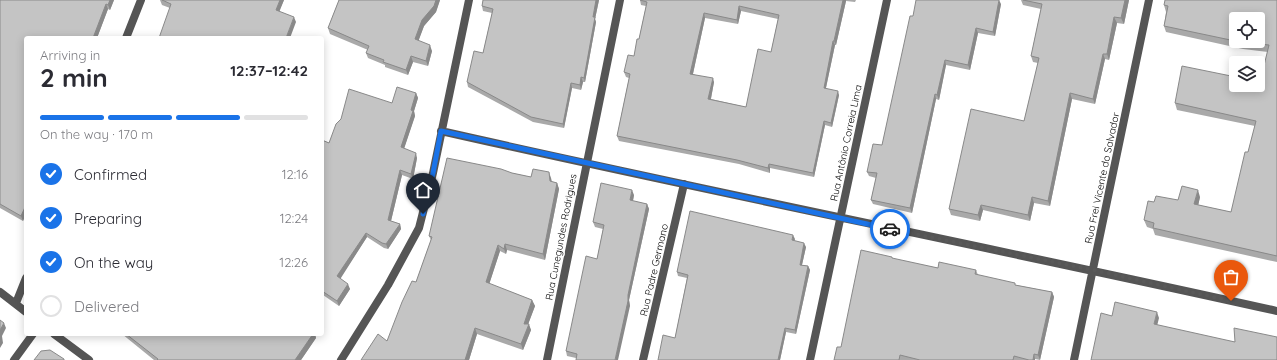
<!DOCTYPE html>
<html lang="en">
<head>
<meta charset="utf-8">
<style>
  :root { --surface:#fff; --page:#f2f2f3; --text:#2b2b33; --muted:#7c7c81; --line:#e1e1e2; --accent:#1a73e8 }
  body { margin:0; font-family:Quicksand,sans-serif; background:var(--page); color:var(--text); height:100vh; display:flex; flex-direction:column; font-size:15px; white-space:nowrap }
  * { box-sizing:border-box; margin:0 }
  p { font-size:13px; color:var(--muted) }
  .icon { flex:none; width:22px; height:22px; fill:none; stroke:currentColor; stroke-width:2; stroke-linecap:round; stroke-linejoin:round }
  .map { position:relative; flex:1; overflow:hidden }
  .details { position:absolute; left:24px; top:36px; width:300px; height:300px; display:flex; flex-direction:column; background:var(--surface); border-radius:4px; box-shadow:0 2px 10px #0003 }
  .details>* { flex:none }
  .controls { position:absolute; left:1229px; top:12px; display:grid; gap:8px }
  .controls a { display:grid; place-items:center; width:36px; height:36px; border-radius:4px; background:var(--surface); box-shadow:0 2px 10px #0003; font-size:20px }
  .pin { position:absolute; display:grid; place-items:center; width:34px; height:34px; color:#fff; margin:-41px -17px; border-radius:50% 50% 50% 0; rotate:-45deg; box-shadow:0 0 4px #0007 }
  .pin .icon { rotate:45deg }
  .courier { position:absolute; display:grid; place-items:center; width:40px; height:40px; margin:-20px; border:3px solid #1a73e8; border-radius:50%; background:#fff; color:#222; box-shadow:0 1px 5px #0007 }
  .headline em { font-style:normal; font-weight:800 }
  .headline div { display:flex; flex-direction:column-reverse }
  .headline { display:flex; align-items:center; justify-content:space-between; height:68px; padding:0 16px }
  h1 { font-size:26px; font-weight:800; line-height:30px }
  .bar { display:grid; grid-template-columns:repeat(4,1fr); gap:6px 4px; align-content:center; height:48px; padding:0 16px }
  .bar i { height:5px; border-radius:3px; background:var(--line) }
  .bar .selected { background:var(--accent) }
  .bar p { grid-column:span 4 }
  ol { padding:0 16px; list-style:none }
  li { display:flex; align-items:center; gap:12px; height:44px }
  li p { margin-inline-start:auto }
  li .icon { padding:4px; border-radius:50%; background:var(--accent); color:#fff; stroke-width:4 }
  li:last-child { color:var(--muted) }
  li i { width:22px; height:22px; border:2px solid var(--line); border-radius:50% }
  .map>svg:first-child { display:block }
</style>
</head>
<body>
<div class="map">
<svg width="1277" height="360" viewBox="0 0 1277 360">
  <rect width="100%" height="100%" fill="#fff"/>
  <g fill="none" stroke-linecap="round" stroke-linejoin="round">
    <path stroke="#555" stroke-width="8" d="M126,38L141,0
      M441,131C719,194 999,249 1277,311
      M0,292L26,312
      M16,303L26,278
      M54,334L89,360
      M14,360L33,334
      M341,360L388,285L419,228L433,173L469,0
      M547,360L620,0
      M643,360L684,184
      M810,360L887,0
      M1074,360L1149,0"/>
  </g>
  <path fill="#a9a9a9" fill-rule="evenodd" d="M0,0H114L110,10L108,9L97,38H26V214L23,221L0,208Z
    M160,0H284L279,11L296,22L170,8L162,5Z
    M339,0H440L436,12L424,26L418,41L432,51L428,66L413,62L408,75L385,67V65L368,58L366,53L368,50L330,34L328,28Z
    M483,0H599L595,19L596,22L585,82H583L581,90L572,88L564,128L533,122L468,87L467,82L483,53L492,13L483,11L482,6Z
    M640,0H856L855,2L846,1L836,45H835L826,88L839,95L832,127L825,125L814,177L770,168V173L739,164L619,141L617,136L629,78L626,77L624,72L634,56L639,39L646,6L641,5ZM741,11L778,19L771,52L746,107L711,99L714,82L693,74L705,18L738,24Z
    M1021,0H1129L1124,24L1117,23L1109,60L1105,59L1095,104L1072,99L1050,206L1034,203L1030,221L983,210L980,221L951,215L949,209L1024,121L1038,63L1033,62L1031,56L1041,9L1023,5Z
    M1277,0V262L1155,235L1153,229L1147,227L1144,220L1154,202L1178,200L1200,197L1198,205L1231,212L1248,152L1255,126L1177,110L1175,103L1260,82L1268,52L1243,49L1166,32L1164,26L1166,12L1164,5Z
    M1001,4L995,36L978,33L970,70L946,65L939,100L936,99L912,213L873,204L871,200L876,178L869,176L867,172L882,145L913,16Z
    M416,93L418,98L414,111L415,116L404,148L417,158L413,179L402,175L391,221L400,224L401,229L388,249L384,248L367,237L340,278L350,289L339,306L323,295L322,297V140L329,143L392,103Z
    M512,173L531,177L551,178L552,182L557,183L559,189L545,260L507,250L506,254L500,251L489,284L532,300L535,306L528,324L531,330L523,350L477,334L469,360H361L387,341L416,282L431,240L429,236Z
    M634,195L633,201L647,204L649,209L629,300L630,306L576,358L567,356L566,351L597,259L603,229L595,227L593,222Z
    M795,239L794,241L806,247L802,265L808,266L810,270L796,334L786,332L780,360H658L675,338L687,278L678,276L677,272Z
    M892,257V259L938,268L976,270L978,275L1016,285L1052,292L1054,297L1040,360L1035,359V360H834Z
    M122,334H315L316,338L301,360H154Z"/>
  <path fill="#898989" d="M110,0H114L110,10L108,5Z
    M280,0H284L278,15L276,10Z
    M436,0H440L436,12L424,26L417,45L415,39L422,20Z
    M596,0H599L595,19L596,22L585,82L584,78L593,17Z
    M843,0H846V1L836,45L834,41Z
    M999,0L1001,4L995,36L993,32Z
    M1125,0H1129L1124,24L1121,18Z
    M106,4L108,9L97,38H93Z
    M739,6L741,11L738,24L737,20Z
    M704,13L705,18L692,78L690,74Z
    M294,17L296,22L290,38H286Z
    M1114,17L1117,23L1109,60L1107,54Z
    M976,28L978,33L970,70L968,65Z
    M833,41L835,45L825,92L824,88Z
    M430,45L432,51L428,66L426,61Z
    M1103,54L1105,59L1095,104L1093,99Z
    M411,56L413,62L408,75L406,70Z
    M945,60L946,65L939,100L937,95Z
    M581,77L583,82L581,90L580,85Z
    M713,78L714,82L710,103L708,99Z
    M571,83L572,88L564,128L563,124Z
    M838,91L839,95L832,127L831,123Z
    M416,93L418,98L414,111L415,116L403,152L401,147L411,110Z
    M1070,93L1072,99L1050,206L1048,201Z
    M935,94L936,99L912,213L910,208Z
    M824,121L825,125L814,177L813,173Z
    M416,153L417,158L413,179L411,174Z
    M769,164L770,168V173L768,168Z
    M400,170L402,175L390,225L388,220Z
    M549,172L551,178L552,187L550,181Z
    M557,183L559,189L545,260L543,254Z
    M632,190L634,195L632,205L630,200Z
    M1198,190L1200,197L1197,211L1194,204Z
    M1032,197L1034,203L1030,221L1028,215Z
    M647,204L649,209L629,300L630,306L618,360H615L628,295Z
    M26,205V214L23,221L21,216Z
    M981,205L983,210L980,221L978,215Z
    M400,224L401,229L388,249L386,244Z
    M366,233L367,237L339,281L337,276Z
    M793,235L795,239L793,244L792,240Z
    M804,243L806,247L801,269L800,265Z
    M505,244L507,250L506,254L504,249Z
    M498,245L500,251L488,288L486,282Z
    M808,266L810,270L796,334L795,330Z
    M348,284L350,289L339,306L337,301Z
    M1052,292L1054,297L1040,360L1038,355Z
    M532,300L535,306L526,330L524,324Z
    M1157,312L1159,318L1156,330L1154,324Z
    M4,323L6,328L2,336L3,343L0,348V330Z
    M529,324L531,330L523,350L521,344Z
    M475,328L477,334L469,360H465Z
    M785,328L786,332L780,360H778Z
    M313,334H315L316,338L301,360H295Z
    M1034,354L1035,359V360H1033Z"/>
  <path fill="#c4c4c4" stroke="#898989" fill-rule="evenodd" d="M0,0H110L108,5L106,4L93,38H26V205L21,216L0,204Z
    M162,0H280L276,10L294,17L286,38H159L171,4Z
    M339,0H436L434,6L422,20L415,39L430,45L426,61L411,56L406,70L383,62L384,60L366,53L369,46L328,28Z
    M483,0H596L593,17H595L584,78L581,77L580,85L571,83L563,124L531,117L467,82L474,51L483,53L493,9L482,6Z
    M640,0H843L834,41H833L824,88L838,91L831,123L824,121L813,173L769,164L768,168L737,160L617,136L630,74L624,72L628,55L634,56L637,39H639L647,2ZM739,6L779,15L771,52L758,49L746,107L708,99L713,78L690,74L704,13L737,20Z
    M916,0H999L993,32L976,28L968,65L945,60L937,95L935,94L910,208L871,200L877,173L867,172L873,144L882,145L910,16H913Z
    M1023,0H1125L1121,18L1114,17L1107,54H1103L1093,99L1070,93L1048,201L1032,197L1028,215L981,205L978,215L949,209L971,109L1024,121L1039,58L1031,56L1042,4Z
    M1165,0H1277V256L1153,228L1154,223L1144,220L1148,201L1154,202L1156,196L1178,200L1182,186L1198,190L1194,204L1231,212L1245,152H1248L1256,121L1175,103L1182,66L1236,77V85H1258V81L1260,82L1269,45L1240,42L1164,26L1168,6L1164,5ZM1236,19H1258V41H1236Z
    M397,87L416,93L411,110L413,111L401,147L416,153L411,174L400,170L388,220L400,224L386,244L382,243L366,233L337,276L348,284L337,301L322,291V140L329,143L336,124L341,119L349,89L392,103Z
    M447,158L501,169L512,173L531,177L533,169L549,172L550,181L557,183L543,254L505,244L504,249L498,245L486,282L532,300L524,324H529L521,344L475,328L465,360H361L378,334L387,341L402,302L412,281L416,282L432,237L429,236Z
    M601,183L632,190L630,200L647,204L628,295V301L615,360H576L577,354L566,351L586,256L597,259L604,225L593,222Z
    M690,211L793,235L792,240L804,243L800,265L808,266L795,330L785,328L778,360H658L663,335L675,338L688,275L677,272Z
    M861,250L892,257V258L938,268L939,262L976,270L975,274L1015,283V285L1052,292L1038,355L1034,354L1033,360H1029L1014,356L1013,360H920L900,355L899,360H834L837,347H841Z
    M1115,302L1157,312L1154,324L1235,342L1234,328L1277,337V360H1091L1101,313L1112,316Z
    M0,320L4,323L0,330Z
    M126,334H313L295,360H157L158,359Z
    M50,350L64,359V360H34L41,351Z"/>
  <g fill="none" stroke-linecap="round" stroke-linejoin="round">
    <path stroke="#595959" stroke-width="4" stroke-dasharray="0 7.2" d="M890,229L1093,270L1231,301"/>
    <path stroke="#1a73e8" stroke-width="5" d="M423,214L433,173L441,131L890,229"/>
  </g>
  <g text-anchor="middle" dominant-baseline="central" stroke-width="3" stroke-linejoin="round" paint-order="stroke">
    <g font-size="10" fill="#000" stroke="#fff">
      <text transform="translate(846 143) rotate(-78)">Rua Antônio Correia Lima</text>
      <text transform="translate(1102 178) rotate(-78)">Rua Frei Vicente do Salvador</text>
      <text transform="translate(561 237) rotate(-79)">Rua Cunegundes Rodrigues</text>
      <text transform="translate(654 270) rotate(-77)">Rua Padre Germano</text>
    </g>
  </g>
</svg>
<div class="controls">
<a><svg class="icon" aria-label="locate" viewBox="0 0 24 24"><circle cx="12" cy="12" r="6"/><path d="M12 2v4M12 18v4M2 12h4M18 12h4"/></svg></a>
<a><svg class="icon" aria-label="layers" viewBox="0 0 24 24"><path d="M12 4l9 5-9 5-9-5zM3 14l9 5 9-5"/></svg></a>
</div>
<div class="pin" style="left:1231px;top:301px;background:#ea580c"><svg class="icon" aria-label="bag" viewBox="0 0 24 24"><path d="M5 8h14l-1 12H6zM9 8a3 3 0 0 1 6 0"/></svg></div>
<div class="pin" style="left:423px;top:214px;background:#1f2937"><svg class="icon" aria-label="home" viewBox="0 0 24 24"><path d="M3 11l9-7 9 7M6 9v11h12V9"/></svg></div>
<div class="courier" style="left:890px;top:229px"><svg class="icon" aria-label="car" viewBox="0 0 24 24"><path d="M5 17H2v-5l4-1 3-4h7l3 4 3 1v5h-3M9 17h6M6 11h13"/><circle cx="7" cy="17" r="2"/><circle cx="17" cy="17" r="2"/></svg></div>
<section class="details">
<div class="headline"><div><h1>2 min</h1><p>Arriving in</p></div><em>12:37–12:42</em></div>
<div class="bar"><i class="selected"></i><i class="selected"></i><i class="selected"></i><i></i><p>On the way · 170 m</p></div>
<ol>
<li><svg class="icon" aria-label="check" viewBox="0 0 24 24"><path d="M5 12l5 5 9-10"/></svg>Confirmed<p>12:16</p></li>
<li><svg class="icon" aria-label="check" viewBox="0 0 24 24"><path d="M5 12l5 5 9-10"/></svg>Preparing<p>12:24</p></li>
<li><svg class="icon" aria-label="check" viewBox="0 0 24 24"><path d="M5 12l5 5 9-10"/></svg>On the way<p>12:26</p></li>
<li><i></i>Delivered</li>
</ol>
</section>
</div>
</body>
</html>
